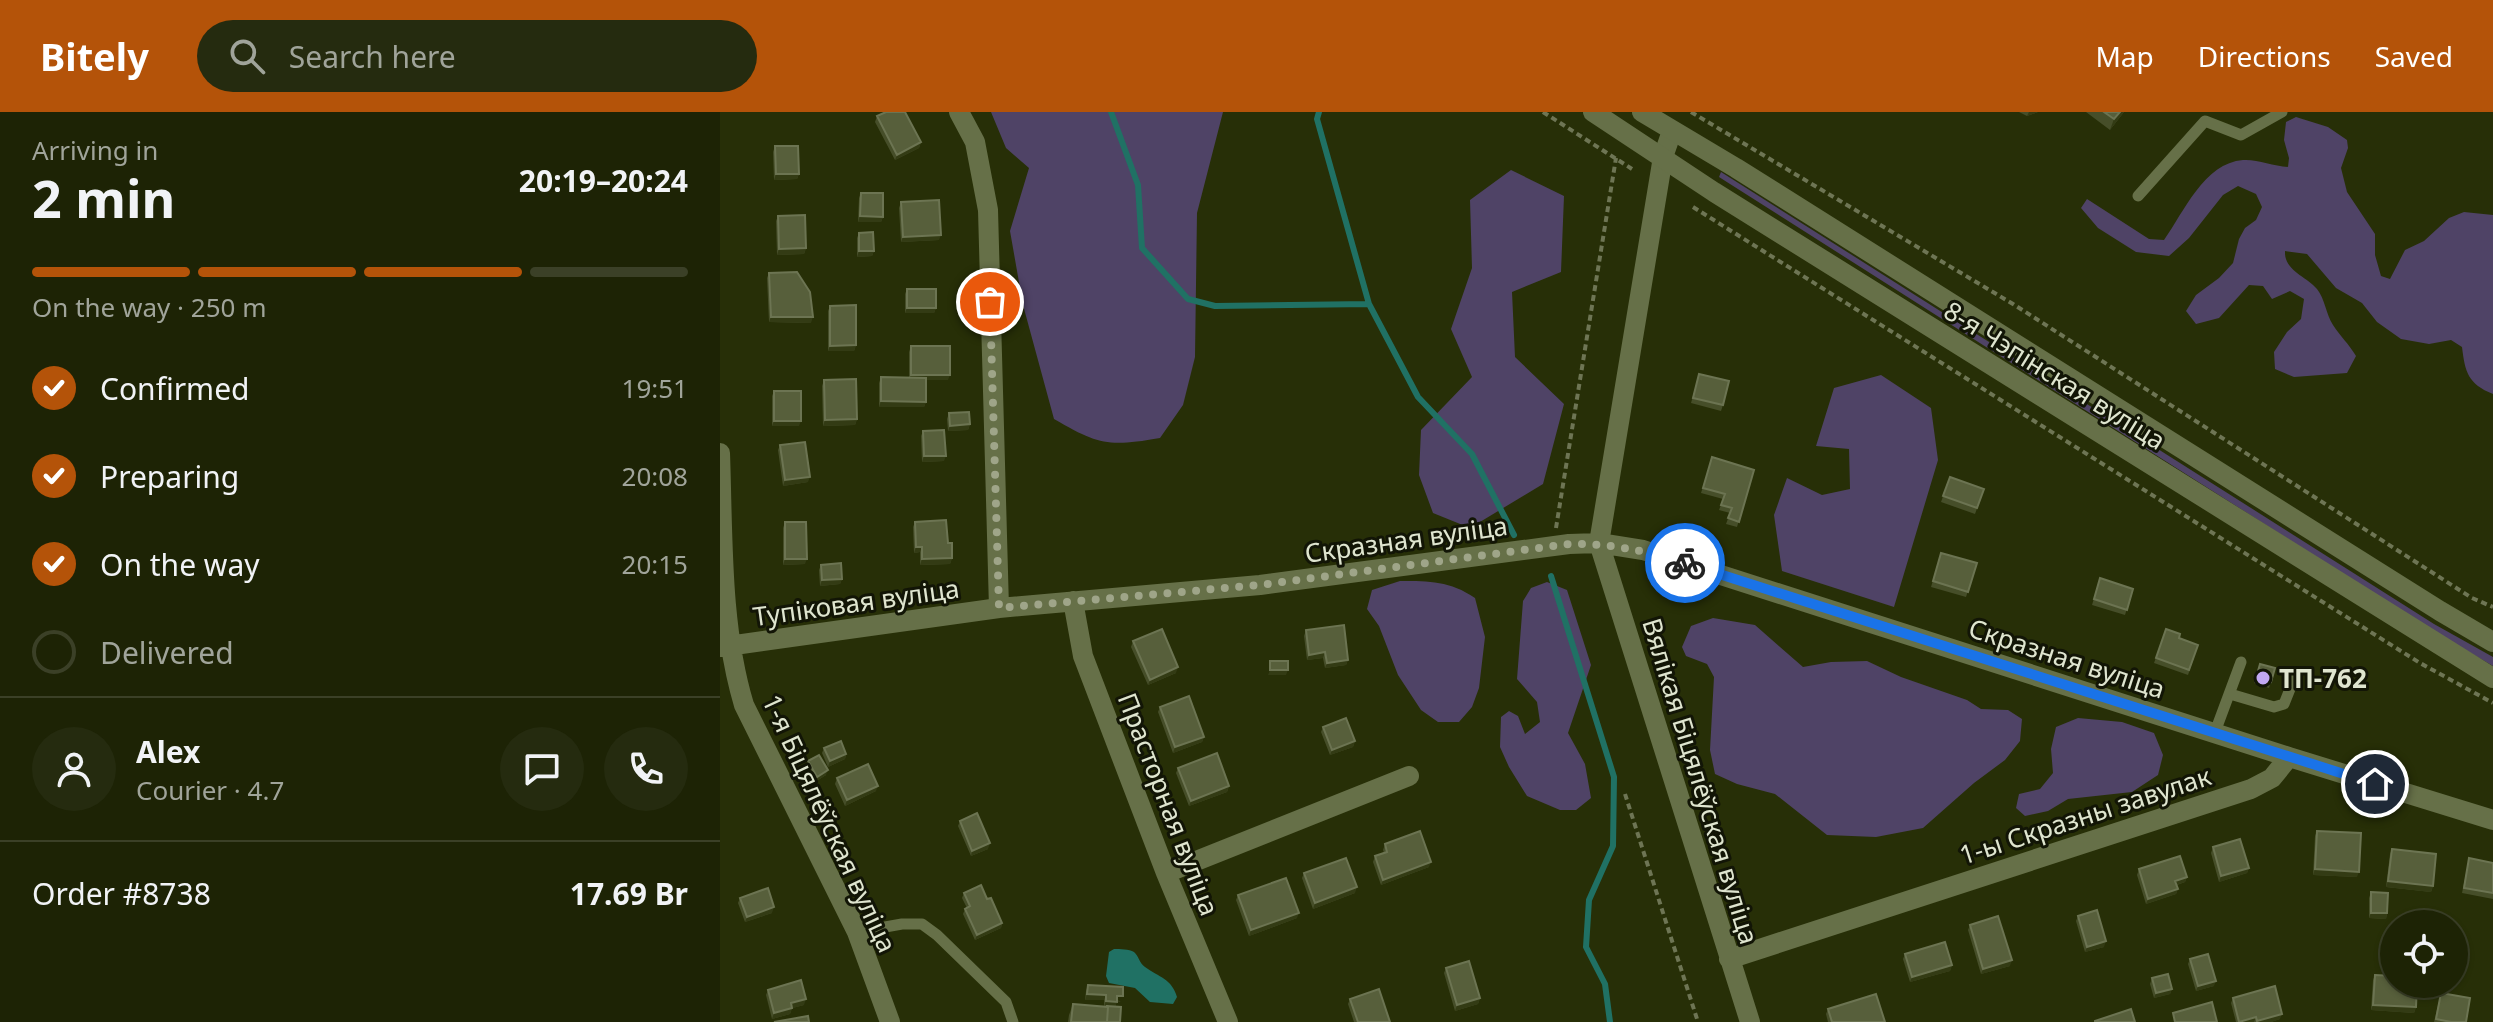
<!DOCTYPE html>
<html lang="en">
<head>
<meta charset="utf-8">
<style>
  :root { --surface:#1d2305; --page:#252b0f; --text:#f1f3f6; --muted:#a0a49a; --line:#3b4027; --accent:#b45309 }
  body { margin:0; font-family:"Noto Sans",sans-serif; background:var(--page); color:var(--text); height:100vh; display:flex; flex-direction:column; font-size:30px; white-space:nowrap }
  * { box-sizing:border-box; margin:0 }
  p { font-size:26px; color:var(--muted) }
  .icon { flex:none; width:44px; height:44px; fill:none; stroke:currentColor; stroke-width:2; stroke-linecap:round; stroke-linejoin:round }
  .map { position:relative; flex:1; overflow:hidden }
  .details { display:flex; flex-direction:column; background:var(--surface); width:720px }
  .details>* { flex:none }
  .controls { position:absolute; left:1660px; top:798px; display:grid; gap:16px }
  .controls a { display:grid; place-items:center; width:88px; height:88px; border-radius:50%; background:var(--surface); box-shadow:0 2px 6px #0004,0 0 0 2px var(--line); font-size:40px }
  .pin { position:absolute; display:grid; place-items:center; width:68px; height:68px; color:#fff; margin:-34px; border:4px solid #fff; border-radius:50%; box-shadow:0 2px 8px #0007 }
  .courier { position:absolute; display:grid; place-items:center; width:80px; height:80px; margin:-40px; border:6px solid #1a73e8; border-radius:50%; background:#fff; color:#222; box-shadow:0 2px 10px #0007 }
  .headline em { font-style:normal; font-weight:700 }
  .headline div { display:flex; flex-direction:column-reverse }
  .headline { display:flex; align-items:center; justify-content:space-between; height:136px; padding:0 32px }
  h1 { font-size:52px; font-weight:700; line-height:60px }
  .bar { display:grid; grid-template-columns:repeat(4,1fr); gap:12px 8px; align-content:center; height:96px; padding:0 32px }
  .bar i { height:10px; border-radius:6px; background:var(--line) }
  .bar .active { background:var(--accent) }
  .bar p { grid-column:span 4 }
  .line { display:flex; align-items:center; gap:20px; padding:0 32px; border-top:2px solid var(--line) }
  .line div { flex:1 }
  .round { display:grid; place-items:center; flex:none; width:84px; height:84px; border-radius:42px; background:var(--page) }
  ol { padding:0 32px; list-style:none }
  li { display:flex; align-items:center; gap:24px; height:88px }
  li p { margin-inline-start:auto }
  li .icon { padding:8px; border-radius:50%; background:var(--accent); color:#fff; stroke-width:4 }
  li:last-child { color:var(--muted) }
  li i { width:44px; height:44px; border:4px solid var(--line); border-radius:50% }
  header { display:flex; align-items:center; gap:48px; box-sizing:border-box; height:112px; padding:0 40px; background:var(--accent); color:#fff }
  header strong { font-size:38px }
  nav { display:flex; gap:44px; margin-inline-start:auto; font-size:28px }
  .search { width:560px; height:72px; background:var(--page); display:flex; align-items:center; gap:20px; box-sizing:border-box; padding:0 28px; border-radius:44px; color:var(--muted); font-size:30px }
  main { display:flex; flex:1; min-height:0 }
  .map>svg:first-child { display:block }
</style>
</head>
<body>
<header>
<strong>Bitely</strong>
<div class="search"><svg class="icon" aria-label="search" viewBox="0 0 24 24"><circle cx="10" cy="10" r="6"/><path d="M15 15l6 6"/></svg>Search here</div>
<nav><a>Map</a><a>Directions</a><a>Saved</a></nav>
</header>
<main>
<section class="details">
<div class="headline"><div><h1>2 min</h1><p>Arriving in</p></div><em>20:19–20:24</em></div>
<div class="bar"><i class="active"></i><i class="active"></i><i class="active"></i><i></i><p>On the way · 250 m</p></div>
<ol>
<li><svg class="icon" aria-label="check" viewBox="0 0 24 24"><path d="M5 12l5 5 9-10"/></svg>Confirmed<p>19:51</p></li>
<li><svg class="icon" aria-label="check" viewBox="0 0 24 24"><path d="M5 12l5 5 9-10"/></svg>Preparing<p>20:08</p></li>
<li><svg class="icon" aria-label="check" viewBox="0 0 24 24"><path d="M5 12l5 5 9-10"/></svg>On the way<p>20:15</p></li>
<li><i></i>Delivered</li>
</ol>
<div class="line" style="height:144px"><a class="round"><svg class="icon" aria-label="person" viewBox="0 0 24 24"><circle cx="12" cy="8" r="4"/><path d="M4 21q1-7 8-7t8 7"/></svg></a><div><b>Alex</b><p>Courier · 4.7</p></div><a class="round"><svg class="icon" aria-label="chat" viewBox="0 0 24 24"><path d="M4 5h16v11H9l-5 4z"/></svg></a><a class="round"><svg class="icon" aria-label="phone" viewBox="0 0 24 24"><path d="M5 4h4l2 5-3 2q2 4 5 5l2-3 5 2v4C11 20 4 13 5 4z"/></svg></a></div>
<div class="line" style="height:104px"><div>Order #8738</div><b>17.69 Br</b></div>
</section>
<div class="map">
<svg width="1773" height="910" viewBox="0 0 1773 910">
  <rect width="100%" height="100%" fill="#272f07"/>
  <path fill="#4f4366" d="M271,0H503L477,101L475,245L463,293L440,326C388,335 379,333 334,307L303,193L290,119L309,56L286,36Z
    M1576,5L1608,15L1627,28L1628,36L1621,56L1627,80L1655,122V143L1661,164L1670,167L1685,138L1704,129L1729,106L1744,100L1773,103V282C1748,272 1745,260 1742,235L1731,228L1709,232L1681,227L1657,210L1642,191L1616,176L1587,142L1565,139C1564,159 1586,164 1597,177C1605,187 1606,202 1613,213C1620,224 1629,232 1636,244L1627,261L1574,265L1555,257L1554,240L1567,220L1581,207L1584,187L1570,179L1552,187L1543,174L1529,173L1499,206L1476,212L1466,199L1476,183L1499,166L1513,151L1519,127L1525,116L1536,108L1542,95L1536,82L1518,74L1503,83L1469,126L1449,144L1416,140L1378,116L1361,96L1367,87L1429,127L1444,128C1464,100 1484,51 1523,48C1537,47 1553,54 1568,55L1569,46L1564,28L1566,10Z
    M791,58L844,84L841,160L792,180L795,245L844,292L823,372L750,416L713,401L699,363L701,318L752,265L731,217L752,156L750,88Z
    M1001,60L1714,512L1773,545V554L1711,518L999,65Z
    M1161,263L1211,296L1218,348L1174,495L1062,459L1054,403L1067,366L1102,383L1130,377L1129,337L1096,334L1114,276Z
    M680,469C710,469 730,469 755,486L765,525L759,576L752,595L739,610H718L701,598L678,563L659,514L647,497L652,478Z
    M827,470L847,478L871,553L848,621L865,652L871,686L856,698H840L807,684L789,655L780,635L781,605L789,599L798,604L805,622L820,610L817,590L797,567L803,489L811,476Z
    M993,506L1035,513L1083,555L1111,550L1147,549L1181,565L1247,588L1261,597L1288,598L1302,607L1300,629L1285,648L1254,671L1203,716L1156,725L1107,723L1055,682L1017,672L995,662L990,638L994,565L987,552L966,544L962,535L971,514Z
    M1358,606L1402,610L1434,621L1443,643L1438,663L1412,680L1348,687L1328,699L1305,704L1296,696L1299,682L1320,677L1333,661L1331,637L1336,615Z"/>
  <path fill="#207164" d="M394,837C400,837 409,837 414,840C419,844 419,851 425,855C439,865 452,867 457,885L453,892L430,890L415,876L389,871L386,864L389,840Z"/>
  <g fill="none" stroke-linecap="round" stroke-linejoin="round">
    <path stroke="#207164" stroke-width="6" d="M391,0L418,73L422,136L468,187L495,194L649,192
      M599,0L597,7L649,192L698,285L752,342L794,423
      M831,464L894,665L893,734L869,788L866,835L885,872L890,910"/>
    <path stroke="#6e7554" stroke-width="4" stroke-dasharray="6 4" stroke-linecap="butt" d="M823,0L912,57
      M971,0L1293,192L1752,486L1773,495
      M973,95L1700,551L1773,591
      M836,416L896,46
      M905,682L978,910"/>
    <path stroke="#667048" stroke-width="11" d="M1418,84L1485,9L1521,23L1562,0
      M1510,582L1554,595L1564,592L1574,567
      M1495,620L1521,550
      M137,820L182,812H202L217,823L286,890L293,910"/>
    <path stroke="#667048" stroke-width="20" d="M239,0L255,30L268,98L279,496
      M952,19L943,45L879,431L1030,910
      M0,341C3,423 0,514 24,593L137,820L170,910
      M353,489L363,544L446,761L508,910
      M0,535L279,496L540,473L849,432L879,431L923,438L1569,645
      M446,761L689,664
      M1009,847L1531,677L1552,666L1569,645L1773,708"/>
    <path stroke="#667048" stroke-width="20" d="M873,0L994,80L1773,566
      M922,0L1016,56L1720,499L1773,530"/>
  </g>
  <path fill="#464e29" d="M1299,0H1318L1307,4Z
    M1366,0H1404L1390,18Z
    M157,4L201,30L199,36L175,48L155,10Z
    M55,34L79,62L77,67L54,68L53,40Z
    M141,81L163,105L161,110H138L139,86Z
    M181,90L219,128L181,130L179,96Z
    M58,104L86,136L84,142L57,143L56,109Z
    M139,121L154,139L152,144L137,145V126Z
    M49,161L91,211L49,210L47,166Z
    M187,177L216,196L214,201H185V182Z
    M110,194L136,233L134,239H108V199Z
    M191,234L228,268H206V290L204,295H159V271L161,265L189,266V240Z
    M979,262L1003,293L1001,299L971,291Z
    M104,268L137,307L135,313L103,314L102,274Z
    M54,279L79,314H52V284Z
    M229,301L250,312L248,318L228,319L227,307Z
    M203,319L224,349L202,350L201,324Z
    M60,333L88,370L63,374L58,338Z
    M992,345L1034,358L1017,415L1006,412L1010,401L999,398L1003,387L981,381Z
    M1230,365L1264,377L1255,402L1221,390Z
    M65,410L85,452L63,453V416Z
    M195,410L228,431L232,446L230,452L200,453V440L194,441L193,415Z
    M1221,441L1257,451L1246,485L1211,475Z
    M101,453L122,467L120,472L100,474L99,458Z
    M1380,466L1413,477L1405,503L1372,493Z
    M1446,517L1459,526L1478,533L1468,563L1434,551Z
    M586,518L628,548L626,553L605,556L603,546L587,548L584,524Z
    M413,529L456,561L428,573L411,535Z
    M1540,552L1555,556L1549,576L1534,571Z
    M440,595L484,625L482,630L453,641L438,600Z
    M603,615L635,629L633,635L610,643L601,620Z
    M104,636L126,642L125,647L108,655L102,641Z
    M88,649L106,663L95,670L86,655Z
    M458,656L509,674L507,680L469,694L456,661Z
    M117,666L156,679L125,694L115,672Z
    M240,709L268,737L251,744L238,714Z
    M1597,719L1637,765L1593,763L1595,724Z
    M665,732L709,755L661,773L653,750L655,744L664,741L663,738Z
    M1493,735L1529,756L1527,761L1499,770L1491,741Z
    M1672,737L1713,774L1711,780L1666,775L1670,742Z
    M1749,746L1773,751V787L1742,781Z
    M1419,757L1467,765L1465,770L1457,773L1458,777L1456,782L1426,792L1417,763Z
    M584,761L635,781L593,797L582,766Z
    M1651,780L1667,801L1666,807L1649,806V786Z
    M244,781L267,787L282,811L281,816L255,828L243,802L245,797L247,796L242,786Z
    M518,783L577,806L529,824L516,788Z
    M20,786L52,801L25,810L18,791Z
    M1358,804L1384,835L1365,840L1356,809Z
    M1250,813L1290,854L1261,862L1248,818Z
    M1185,842L1232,853L1230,859L1190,870L1183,847Z
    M1470,847L1494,874L1476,879L1468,852Z
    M726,856L760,886L758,892L735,899L724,861Z
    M1655,863L1696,895L1694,901L1651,898L1653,868Z
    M1432,866L1452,877L1450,882L1434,886L1430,872Z
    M368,873L401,890L397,889L395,895L400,910H348L349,903L353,892L384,895V888H365L366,879Z
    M48,878L84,893L72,896L70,902L52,907L46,883Z
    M1721,881L1746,910H1714Z
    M1513,886L1560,907L1551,910H1516L1511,891Z
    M630,887L670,910H634L628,892Z
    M1108,897L1165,910H1108L1106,902Z"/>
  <path fill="#333b14" d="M1309,0H1318L1307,4Z
    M1400,0H1404L1390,18L1394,7Z
    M201,30L199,36L175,48L177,43Z
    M56,62H79L77,67L54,68Z
    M140,104L163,105L161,110H138Z
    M221,123L219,128L181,130L183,125Z
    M86,136L84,142L57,143L59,137Z
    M139,139H154L152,144L137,145Z
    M187,196H216L214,201H185Z
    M51,205H93L91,211L49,210Z
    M136,233L134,239H108L110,234Z
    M191,263H230L228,268H189Z
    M161,289L206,290L204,295H159Z
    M137,307L135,313L103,314L105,308Z
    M54,309H81L79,314H52Z
    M250,312L248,318L228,319L230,314Z
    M204,344H226L224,349L202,350Z
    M90,365L88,370L63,374L65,368Z
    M196,435H202L200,440L194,441Z
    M232,446L230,452L200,453L202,447Z
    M65,447H87L85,452L63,453Z
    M122,467L120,472L100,474L102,468Z
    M605,540L603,546L587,548L589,543Z
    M628,548L626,553L605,556L607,551Z
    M458,555L456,561L428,573L430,568Z
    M550,558H568L566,563H548Z
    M484,625L482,630L453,641L455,635Z
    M635,629L633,635L610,643L612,638Z
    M126,642L125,647L108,655L110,649Z
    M108,658L106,663L95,670L97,665Z
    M158,674L156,679L125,694L127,688Z
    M509,674L507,680L469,694L471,689Z
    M270,731L268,737L251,744L252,739Z
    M711,750L709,755L661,773L663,768Z
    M1529,756L1527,761L1499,770L1501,764Z
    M1595,757L1639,760L1637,765L1593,763Z
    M1467,765L1465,770L1453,774L1455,769Z
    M1668,769L1713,774L1711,780L1666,775Z
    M637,775L635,781L593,797L595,791Z
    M1458,777L1456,782L1426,792L1428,787Z
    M54,795L52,801L25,810L27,805Z
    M579,801L577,806L529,824L531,818Z
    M1651,801H1667L1666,807L1649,806Z
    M282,811L281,816L255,828L257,823Z
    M1386,829L1384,835L1365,840L1367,835Z
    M1292,848L1290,854L1261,862L1263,857Z
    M1232,853L1230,859L1190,870L1192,865Z
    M1496,869L1494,874L1476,879L1478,874Z
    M1452,877L1450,882L1434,886L1436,881Z
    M367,882L386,883L384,888H365Z
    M760,886L758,892L735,899L737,893Z
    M86,887L84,893L69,897L71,891Z
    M386,889L397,890L395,895H384Z
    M1653,893L1696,895L1694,901L1651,898Z
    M72,896L70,902L52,907L54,901Z
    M1562,902L1560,907L1551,910H1537V909Z
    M1536,905L1534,910H1520Z"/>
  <path fill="#575f3b" stroke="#6c7452" stroke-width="2" d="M166,0H185L201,30L177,43L157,4Z
    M1384,0H1400L1394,7Z
    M55,34H78L79,62H56Z
    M141,81H163V105L140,104Z
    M219,88L221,123L183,125L181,90Z
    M85,103L86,136L59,137L58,104Z
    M153,120L154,139H139V121Z
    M77,160L90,180L93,205H51L49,161Z
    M187,177H216V196H187Z
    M136,193V233L110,234V194Z
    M191,234H230V263H191Z
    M979,262L1009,269L1003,293L973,286Z
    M161,265L206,266V290L161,289Z
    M136,267L137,307L105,308L104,268Z
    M54,279H81V309H54Z
    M249,300L250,312L230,314L229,301Z
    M224,318L226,344H204L203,319Z
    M85,330L90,365L65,368L60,333Z
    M992,345L1034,358L1019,410L1008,406L1012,396L1001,393L1005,382L983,376Z
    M1230,365L1264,377L1257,396L1223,384Z
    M226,408L228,431H232V446L202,447V435H196L195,410Z
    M65,410H86L87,447H65Z
    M1221,441L1257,451L1248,480L1213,469Z
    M121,451L122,467L102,468L101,453Z
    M1380,466L1413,477L1407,498L1374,487Z
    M624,513L628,548L607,551L605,540L589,543L586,518Z
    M442,517L458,555L430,568L413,529Z
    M1446,517L1460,522L1459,526L1478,533L1469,558L1436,546Z
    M550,549H568V558H550Z
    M1540,552L1555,556L1551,570L1536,566Z
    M469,584L484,625L455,635L440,595Z
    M626,606L635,629L612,638L603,615Z
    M121,629L126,642L110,649L104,636Z
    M497,641L509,674L471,689L458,656Z
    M99,643L108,658L97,665L88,649Z
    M148,652L158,674L127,688L117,666Z
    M257,701L270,731L252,739L240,709Z
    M700,719L711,750L663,768L655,744L667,740L665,732Z
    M1597,719L1641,721L1639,760L1595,757Z
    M1520,727L1529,756L1501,764L1493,735Z
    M1672,737L1716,742L1713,774L1668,769Z
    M1460,744L1467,765L1455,769L1458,777L1428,787L1419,757Z
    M626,746L637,775L595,791L584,761Z
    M1749,746L1773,751V781L1744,776Z
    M566,766L579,801L531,818L518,783Z
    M261,773L267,787L271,786L282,811L257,823L245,797L250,794L244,781Z
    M48,776L54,795L27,805L20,786Z
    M1651,780L1668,781L1667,801H1651Z
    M1377,798L1386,829L1367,835L1358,804Z
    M1278,804L1292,848L1263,857L1250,813Z
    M1225,830L1232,853L1192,865L1185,842Z
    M1488,842L1496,869L1478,874L1470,847Z
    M749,849L760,886L737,893L726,856Z
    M1448,862L1452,877L1436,881L1432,866Z
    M1655,863L1674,864V872H1697L1696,895L1653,893Z
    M81,868L86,887L71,891L72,896L54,901L48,878Z
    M368,873L403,875V884H397V890L386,889V883L367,882Z
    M1555,874L1562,902L1537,909L1536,905L1519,910L1513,886Z
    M659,877L670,910H638L630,887Z
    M1721,881L1750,886L1746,910H1731L1716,907Z
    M1156,882L1165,910H1112L1108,897Z
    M1492,890L1497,910H1455L1453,901Z
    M353,892L388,895L387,910H351Z
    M386,894L401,895L400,910H387L388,895Z
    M1411,897L1415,910H1375V909Z
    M88,904L89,910H54Z"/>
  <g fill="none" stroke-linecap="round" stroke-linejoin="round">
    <path stroke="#9fa589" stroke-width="8" stroke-dasharray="0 14.4" d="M270,190L279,496L540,473L849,432C890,431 926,439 965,451"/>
    <path stroke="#1a73e8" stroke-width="10" d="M965,451L1655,672"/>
  </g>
  <circle fill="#c1a8f3" stroke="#121506" stroke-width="3" cx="1543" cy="566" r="8"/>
  <g text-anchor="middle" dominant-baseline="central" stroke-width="6" stroke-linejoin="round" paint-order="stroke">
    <g font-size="26" fill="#dfe5cf" stroke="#121506">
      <text transform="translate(1335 263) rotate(32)">8-я Чэпінская вуліца</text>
      <text transform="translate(686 427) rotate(-8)">Скразная вуліца</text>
      <text transform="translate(136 490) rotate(-8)">Тупіковая вуліца</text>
      <text transform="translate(1347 546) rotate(18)">Скразная вуліца</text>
      <text transform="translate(981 669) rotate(73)">Вялікая Біцялёўская вуліца</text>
      <text transform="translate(449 692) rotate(69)">Прасторная вуліца</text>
      <text transform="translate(1365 703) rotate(-18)">1-ы Скразны завулак</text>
      <text transform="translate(110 711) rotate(65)">1-я Біцялёўская вуліца</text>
    </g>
    <g font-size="26" font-weight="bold" fill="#dfe5cf" stroke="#121506" text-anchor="start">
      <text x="1559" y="566">ТП-762</text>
    </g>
  </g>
</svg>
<div class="controls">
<a><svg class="icon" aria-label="locate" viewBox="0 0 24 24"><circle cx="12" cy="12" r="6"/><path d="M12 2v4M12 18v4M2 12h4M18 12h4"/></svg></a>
</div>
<div class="pin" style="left:270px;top:190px;background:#ea580c"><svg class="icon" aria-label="bag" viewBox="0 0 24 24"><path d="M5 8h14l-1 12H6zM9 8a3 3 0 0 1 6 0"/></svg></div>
<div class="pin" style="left:1655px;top:672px;background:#1f2937"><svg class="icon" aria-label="home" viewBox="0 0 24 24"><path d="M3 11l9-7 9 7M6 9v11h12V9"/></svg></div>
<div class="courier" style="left:965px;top:451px"><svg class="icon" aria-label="bike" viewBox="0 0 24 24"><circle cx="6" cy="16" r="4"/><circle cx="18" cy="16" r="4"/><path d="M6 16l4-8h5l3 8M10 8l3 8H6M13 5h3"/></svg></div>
</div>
</main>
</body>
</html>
